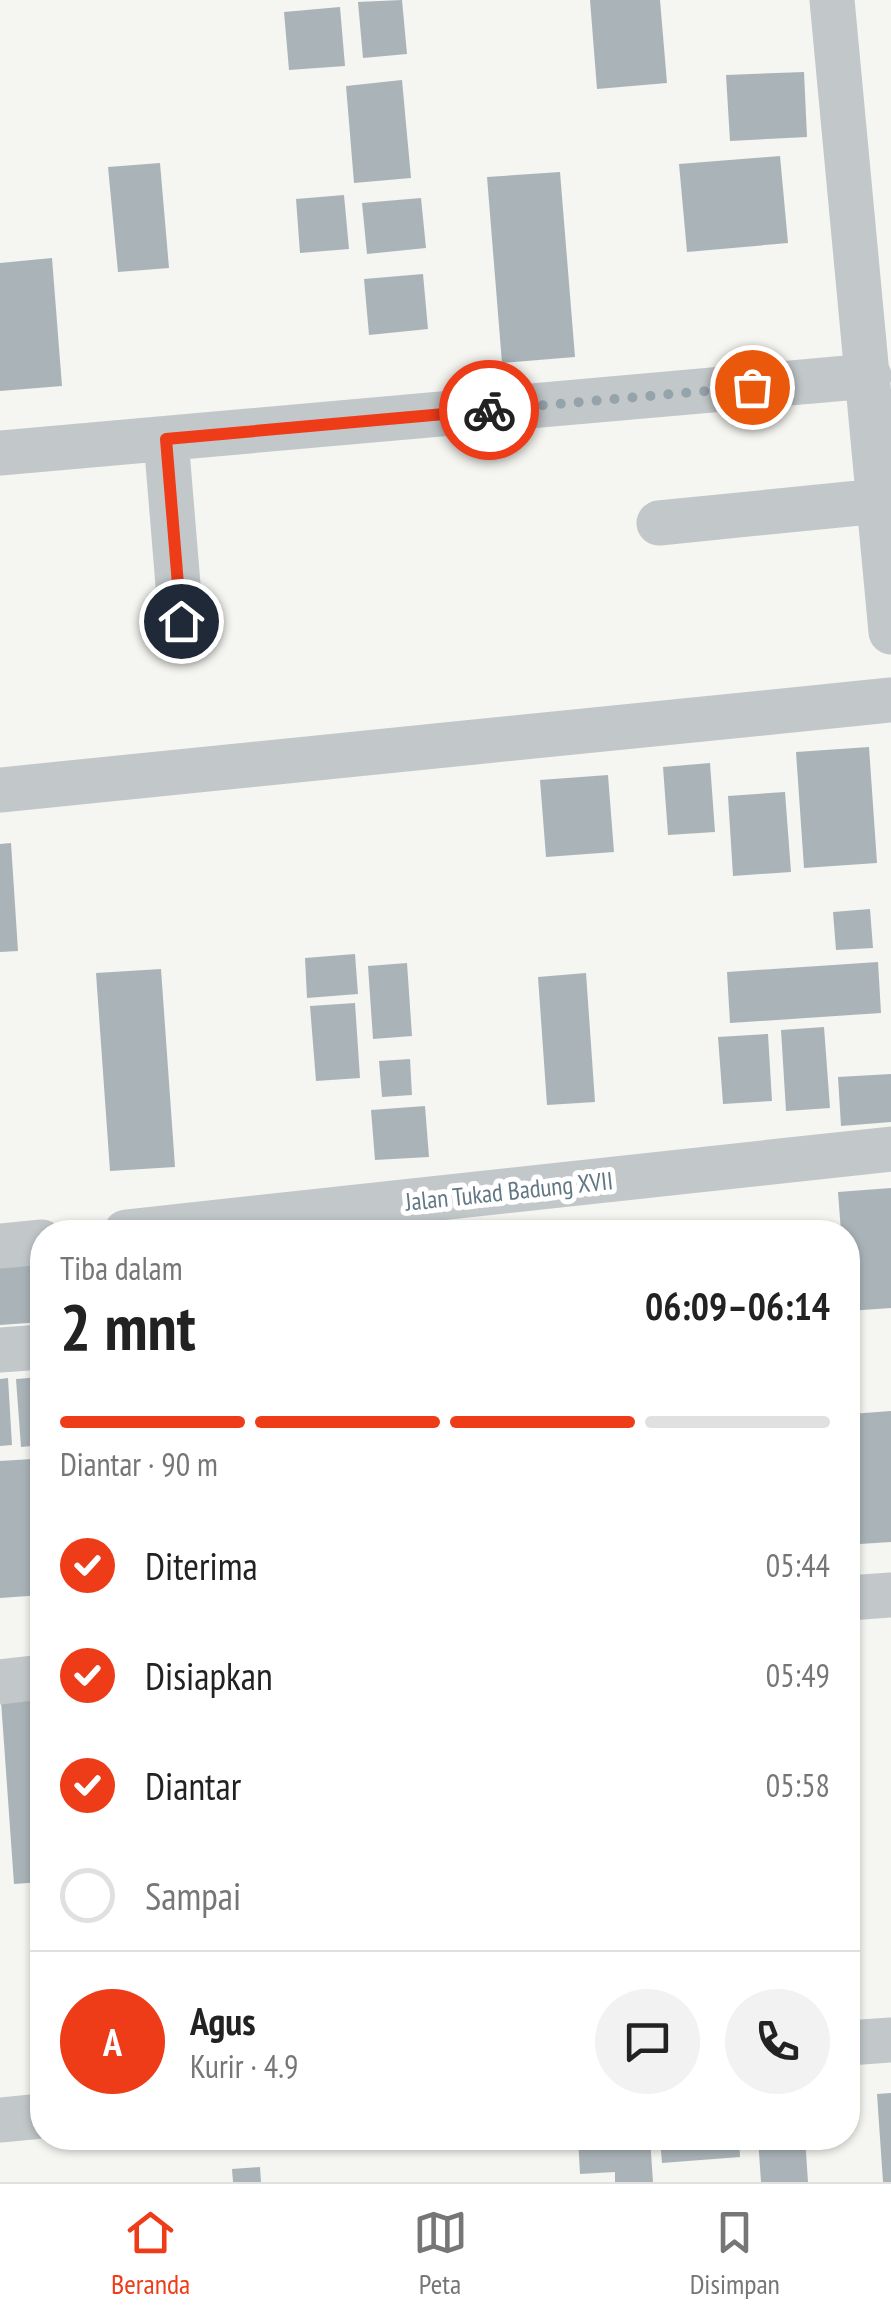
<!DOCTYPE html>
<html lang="id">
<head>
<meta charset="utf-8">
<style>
  :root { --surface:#fff; --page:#f2f2f2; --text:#222; --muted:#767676; --line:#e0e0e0; --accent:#ee3b18 }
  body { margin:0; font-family:"PT Sans Narrow",sans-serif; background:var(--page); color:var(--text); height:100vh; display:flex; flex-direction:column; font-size:38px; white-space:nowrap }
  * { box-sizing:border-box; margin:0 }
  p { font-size:32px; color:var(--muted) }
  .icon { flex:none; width:55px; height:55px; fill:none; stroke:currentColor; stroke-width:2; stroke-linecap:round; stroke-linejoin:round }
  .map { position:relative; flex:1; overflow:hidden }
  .panel { position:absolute; left:30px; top:1220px; width:830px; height:930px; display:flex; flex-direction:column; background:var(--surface); border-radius:40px; box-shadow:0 2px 8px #0004 }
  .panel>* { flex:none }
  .pin { position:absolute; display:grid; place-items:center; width:85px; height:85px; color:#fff; margin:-42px; border:5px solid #fff; border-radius:50%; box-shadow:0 2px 10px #0007 }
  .courier { position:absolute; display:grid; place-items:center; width:100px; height:100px; margin:-50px; border:8px solid #ee3b18; border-radius:50%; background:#fff; color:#222; box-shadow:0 2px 12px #0007 }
  .overview em { font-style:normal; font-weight:700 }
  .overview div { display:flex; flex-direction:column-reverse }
  .overview { display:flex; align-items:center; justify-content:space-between; height:170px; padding:0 30px }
  h1 { font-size:65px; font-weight:700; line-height:75px }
  .bar { display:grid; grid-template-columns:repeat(4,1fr); gap:15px 10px; align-content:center; height:120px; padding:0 30px }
  .bar i { height:12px; border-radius:8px; background:var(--line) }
  .bar .current { background:var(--accent) }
  .bar p { grid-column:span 4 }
  .line { display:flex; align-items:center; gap:25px; padding:0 30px; border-top:2px solid var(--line) }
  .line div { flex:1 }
  .round { display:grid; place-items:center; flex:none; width:105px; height:105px; border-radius:52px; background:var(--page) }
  ol { padding:0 30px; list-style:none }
  li { display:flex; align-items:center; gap:30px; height:110px }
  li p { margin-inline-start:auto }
  li .icon { padding:10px; border-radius:50%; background:var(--accent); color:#fff; stroke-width:4 }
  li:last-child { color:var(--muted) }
  li i { width:55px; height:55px; border:5px solid var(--line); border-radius:50% }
  .dock { display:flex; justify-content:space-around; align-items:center; height:140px; border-top:2px solid var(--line); background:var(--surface); font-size:28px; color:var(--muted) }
  .dock a { display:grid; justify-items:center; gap:5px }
  .dock .current { color:var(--accent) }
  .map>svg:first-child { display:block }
</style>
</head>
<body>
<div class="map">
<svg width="891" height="2182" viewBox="0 0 891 2182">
  <rect width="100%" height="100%" fill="#f5f5f1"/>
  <path fill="#aab4b8" d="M402,0L407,54L363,58L358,2Z
    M590,0H660L667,83L597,89Z
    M340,7L345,66L289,70L284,12Z
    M804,72L807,137L730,141L726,75Z
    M402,80L411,178L354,183L346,86Z
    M780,156L788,243L687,252L679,164Z
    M160,163L169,268L118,272L108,167Z
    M560,172L575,357L502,363L487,177Z
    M344,195L349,249L300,253L296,199Z
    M421,198L426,248L367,254L362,203Z
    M52,258L62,386L0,391V263Z
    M423,274L428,329L369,335L364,279Z
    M869,747L877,863L804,868L796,752Z
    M710,763L715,832L668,835L663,767Z
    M608,775L614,852L546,857L540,780Z
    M785,792L791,872L733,876L728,796Z
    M11,843L18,951L0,952V844Z
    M870,909L873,948L836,950L833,912Z
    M355,954L358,994L307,998L305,958Z
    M878,962L881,1013L730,1023L727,972Z
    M407,963L412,1036L373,1039L368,966Z
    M161,969L175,1167L110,1171L96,973Z
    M586,973L595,1102L547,1105L538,977Z
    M355,1003L360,1078L316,1081L310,1006Z
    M824,1027L830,1108L786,1111L781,1030Z
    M768,1034L772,1101L723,1104L718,1037Z
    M410,1059L412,1095L382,1097L379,1061Z
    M891,1074V1122L841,1126L838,1077Z
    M425,1106L429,1157L375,1160L371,1110Z
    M891,1188V1308L848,1311V1232H841L838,1192Z
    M537,1227V1232H499V1230Z
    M42,1263V1322L0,1325V1266Z
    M42,1377V1445L21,1447L16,1379Z
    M8,1378L12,1445L0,1446V1379Z
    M891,1411V1542L860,1544L851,1414Z
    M32,1459L42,1595L0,1598V1461Z
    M39,1699L42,1882L14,1884L1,1701Z
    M891,2093V2182H883L877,2094Z
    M578,2138H650L653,2182H615V2172L580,2174Z
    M660,2138H739L740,2157L662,2163Z
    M758,2138H805L808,2182H761Z
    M260,2167L261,2182H233L232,2169Z"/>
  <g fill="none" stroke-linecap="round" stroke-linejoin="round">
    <path stroke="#c2c7c9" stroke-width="45" d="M832,0L891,632
      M166,439L181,621
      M0,453L869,376
      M659,523L879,501
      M0,790L891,700
      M126,1232L891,1149
      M0,1246L42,1242
      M0,1350L42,1347
      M848,1598L891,1595
      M0,1682L42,1677
      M848,2043L891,2040
      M0,2120L42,2116"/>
  </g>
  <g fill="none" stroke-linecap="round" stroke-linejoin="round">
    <path stroke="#95a3aa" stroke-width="10" stroke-dasharray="0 18" d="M489,410L752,387"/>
    <path stroke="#ee3b18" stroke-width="12" d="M181,621L166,439L489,410"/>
  </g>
  <g text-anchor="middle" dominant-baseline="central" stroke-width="10" stroke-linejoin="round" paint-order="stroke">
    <g font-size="25" fill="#627784" stroke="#fff">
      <text transform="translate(509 1191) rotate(-6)">Jalan Tukad Badung XVII</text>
    </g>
  </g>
</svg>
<div class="pin" style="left:752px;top:387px;background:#ea580c"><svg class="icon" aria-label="bag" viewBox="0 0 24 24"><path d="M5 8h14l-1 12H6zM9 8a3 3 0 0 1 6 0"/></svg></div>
<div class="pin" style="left:181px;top:621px;background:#1f2937"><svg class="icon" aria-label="home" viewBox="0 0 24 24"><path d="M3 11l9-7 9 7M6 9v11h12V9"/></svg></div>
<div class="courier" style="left:489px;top:410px"><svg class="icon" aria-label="bike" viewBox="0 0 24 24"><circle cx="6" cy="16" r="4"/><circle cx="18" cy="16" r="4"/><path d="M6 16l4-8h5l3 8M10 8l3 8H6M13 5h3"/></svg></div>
<section class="panel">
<div class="overview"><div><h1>2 mnt</h1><p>Tiba dalam</p></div><em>06:09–06:14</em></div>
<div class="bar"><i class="current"></i><i class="current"></i><i class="current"></i><i></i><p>Diantar · 90 m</p></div>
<ol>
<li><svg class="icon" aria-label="check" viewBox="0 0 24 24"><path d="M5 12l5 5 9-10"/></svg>Diterima<p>05:44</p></li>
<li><svg class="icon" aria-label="check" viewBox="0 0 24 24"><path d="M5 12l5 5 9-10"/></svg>Disiapkan<p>05:49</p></li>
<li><svg class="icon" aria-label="check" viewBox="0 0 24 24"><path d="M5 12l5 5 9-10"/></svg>Diantar<p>05:58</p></li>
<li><i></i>Sampai</li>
</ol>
<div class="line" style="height:180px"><b class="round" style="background:var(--accent);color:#fff">A</b><div><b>Agus</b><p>Kurir · 4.9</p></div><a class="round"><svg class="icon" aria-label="chat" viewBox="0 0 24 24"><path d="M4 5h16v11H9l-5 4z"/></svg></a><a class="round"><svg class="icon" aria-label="phone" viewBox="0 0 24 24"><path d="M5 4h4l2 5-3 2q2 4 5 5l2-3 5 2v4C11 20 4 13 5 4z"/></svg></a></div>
</section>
</div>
<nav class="dock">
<a class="current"><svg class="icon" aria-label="home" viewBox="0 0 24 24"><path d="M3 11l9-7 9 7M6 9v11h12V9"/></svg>Beranda</a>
<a><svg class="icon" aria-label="map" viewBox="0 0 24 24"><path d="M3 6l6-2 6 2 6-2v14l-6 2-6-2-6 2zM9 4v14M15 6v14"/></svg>Peta</a>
<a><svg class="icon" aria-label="saved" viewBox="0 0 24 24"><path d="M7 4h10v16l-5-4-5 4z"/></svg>Disimpan</a>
</nav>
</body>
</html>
